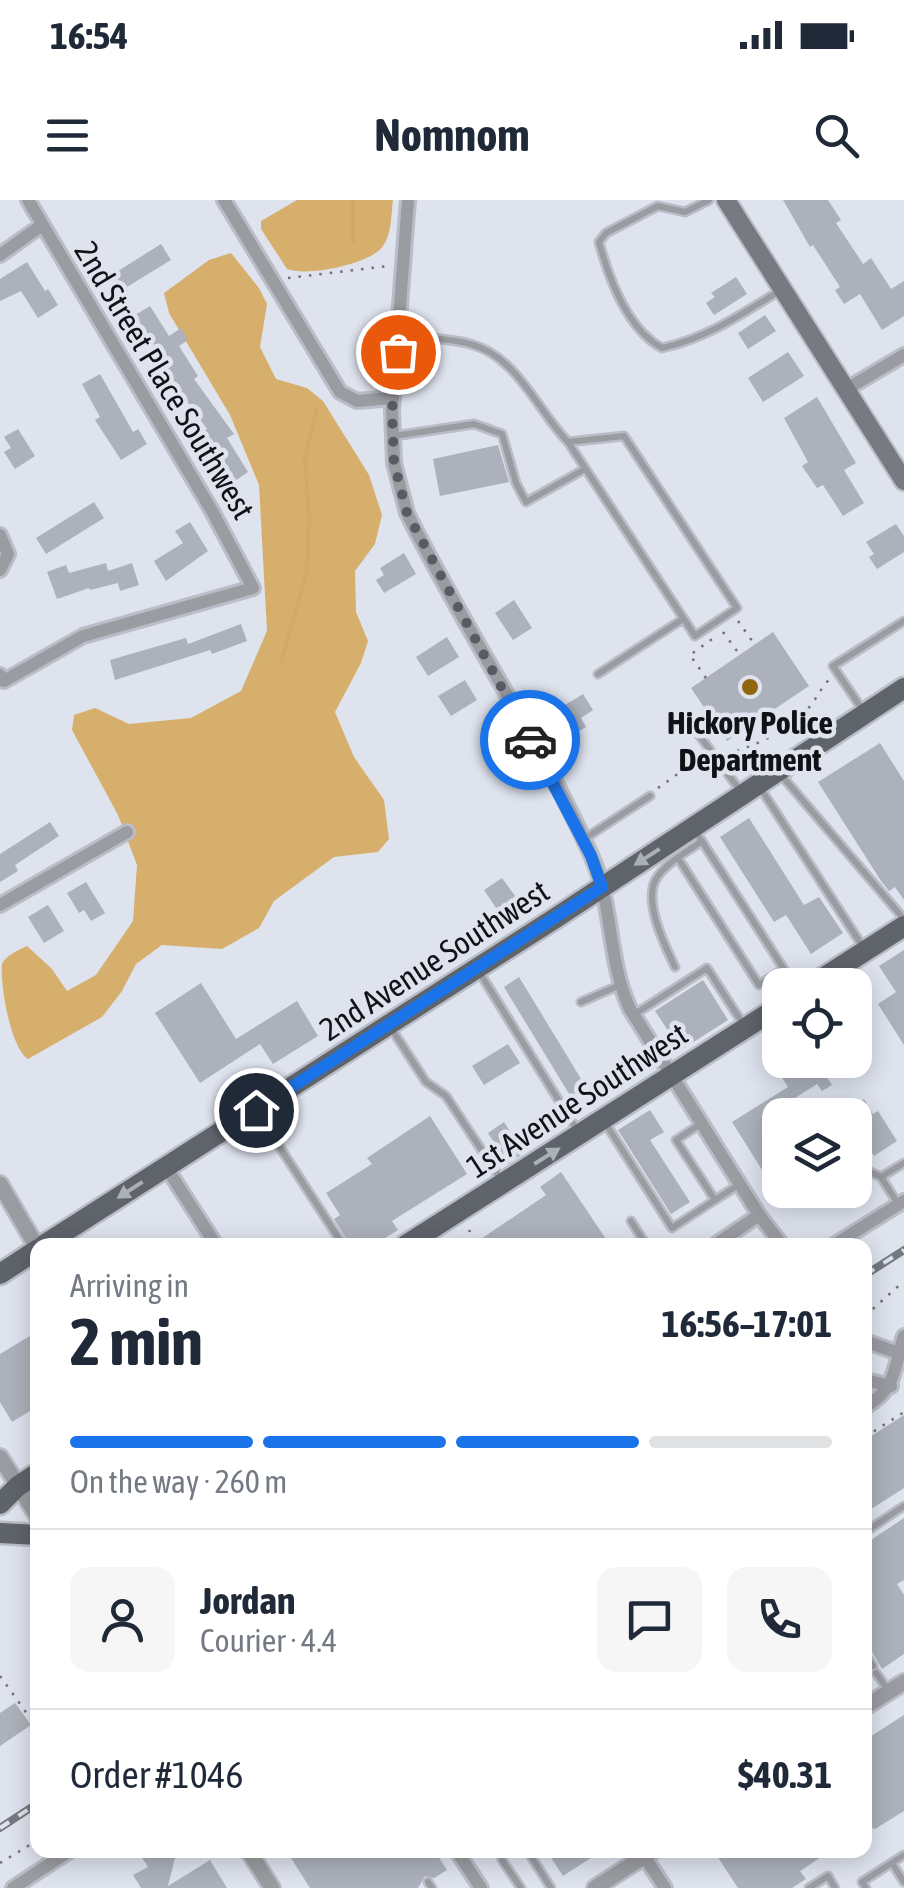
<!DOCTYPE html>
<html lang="en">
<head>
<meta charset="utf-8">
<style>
  :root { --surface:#fff; --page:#f6f6f7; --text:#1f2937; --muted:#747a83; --line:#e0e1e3; --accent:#1a73e8 }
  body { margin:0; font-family:"Asap Condensed",sans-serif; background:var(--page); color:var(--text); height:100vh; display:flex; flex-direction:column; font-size:38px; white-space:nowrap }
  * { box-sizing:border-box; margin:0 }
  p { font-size:32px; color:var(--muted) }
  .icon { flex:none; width:55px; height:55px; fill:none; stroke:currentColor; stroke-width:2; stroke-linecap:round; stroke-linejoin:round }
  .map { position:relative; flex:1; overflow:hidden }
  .drawer { position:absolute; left:30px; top:1038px; width:842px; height:620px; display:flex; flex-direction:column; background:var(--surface); border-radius:20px; box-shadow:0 5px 25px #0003 }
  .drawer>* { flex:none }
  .buttons { position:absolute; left:762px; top:768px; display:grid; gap:20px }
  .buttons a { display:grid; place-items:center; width:110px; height:110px; border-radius:20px; background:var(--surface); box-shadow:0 5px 25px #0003; font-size:50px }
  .pin { position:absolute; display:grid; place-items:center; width:85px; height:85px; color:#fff; margin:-42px; border:5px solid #fff; border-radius:50%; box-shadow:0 2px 10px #0007 }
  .courier { position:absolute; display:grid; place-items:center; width:100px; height:100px; margin:-50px; border:8px solid #1a73e8; border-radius:50%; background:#fff; color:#222; box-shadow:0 2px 12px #0007 }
  .headline em { font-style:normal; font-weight:700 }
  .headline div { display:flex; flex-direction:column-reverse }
  .headline { display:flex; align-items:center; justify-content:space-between; height:170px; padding:0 40px }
  h1 { font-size:65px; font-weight:700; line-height:75px }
  .bar { display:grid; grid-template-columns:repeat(4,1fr); gap:15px 10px; align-content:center; height:120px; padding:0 40px }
  .bar i { height:12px; border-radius:8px; background:var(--line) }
  .bar .active { background:var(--accent) }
  .bar p { grid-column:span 4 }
  .line { display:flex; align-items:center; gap:25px; padding:0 40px; border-top:2px solid var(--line) }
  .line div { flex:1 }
  .round { display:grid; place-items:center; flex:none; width:105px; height:105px; border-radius:20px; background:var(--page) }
  .status { display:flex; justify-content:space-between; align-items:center; height:70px; padding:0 50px; background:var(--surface); direction:ltr }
  .status svg { height:28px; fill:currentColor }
  header { display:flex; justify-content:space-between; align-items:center; height:130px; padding:0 40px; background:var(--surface); font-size:45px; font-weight:700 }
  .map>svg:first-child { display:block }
</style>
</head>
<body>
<div class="status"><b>16:54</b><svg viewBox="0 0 49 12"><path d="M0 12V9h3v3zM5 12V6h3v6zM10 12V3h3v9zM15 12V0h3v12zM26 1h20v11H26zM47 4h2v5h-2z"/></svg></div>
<header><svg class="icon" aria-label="menu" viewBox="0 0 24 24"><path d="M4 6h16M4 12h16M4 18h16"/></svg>Nomnom<svg class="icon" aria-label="search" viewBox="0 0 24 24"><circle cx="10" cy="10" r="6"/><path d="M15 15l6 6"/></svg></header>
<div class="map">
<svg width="904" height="1688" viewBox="0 0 904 1688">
  <rect width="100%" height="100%" fill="#dee3ee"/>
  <path fill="#d7af6c" d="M297,0H393C391,14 392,34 383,46C371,64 307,77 287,69L261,29V21Z
    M231,53L259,88L267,104L260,147L276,179L307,188L323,201L369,275L382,315L375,344L355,371L356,412L368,441L361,463L335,512L354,557L384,600L389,639L378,652L334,657L274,701L259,728L222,749L162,745L136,764L122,791L102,817L28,859C10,847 0,784 2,764C6,755 19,750 27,746L52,769L67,791L96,775L133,721L137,665L118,615L72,530L74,515L95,508L129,524L191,518L241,491L267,431L259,285L230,215L169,113L164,93L209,60Z"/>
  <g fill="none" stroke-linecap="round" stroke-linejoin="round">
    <path stroke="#d2aa68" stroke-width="4" d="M353,42V0
      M281,463L307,371L309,319L305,258L317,208"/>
  </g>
  <path fill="#acb1bb" d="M783,0H828L841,20L836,23L863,64L871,58L891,89L904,81V116L882,130L860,94L844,104L835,90L840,87L813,45L810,47Z
    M161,44L171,60L117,93L107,78Z
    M27,62L45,91L48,89L58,105L38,118L21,91L0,101V79Z
    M736,77L747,94L714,115L706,103L715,97L711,93Z
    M150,106L169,136L181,128L188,140L179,146L198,176L194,179L234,234L227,238L248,272L232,283L203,232L207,229L149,149L154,145L135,115Z
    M765,115L776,131L748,149L738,133Z
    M788,152L804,176L763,202L748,178Z
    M100,174L133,232L138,229L147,244L121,260L95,220L100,217L82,184Z
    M817,197L856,263L844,270L864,303L843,316L823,285L817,288L802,266L808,262L784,218Z
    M18,229L35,256L15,269L4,252L11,248L4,237Z
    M498,245L509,282L440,296L433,259Z
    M94,302L104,318L46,354L36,338Z
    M190,322L208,351L166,381L154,361L183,343L175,331Z
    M896,324L904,336V352L877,369L869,357L874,354L866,342Z
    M404,353L416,374L384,393L376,380L384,375L380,368Z
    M106,363L108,371L132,363L139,385L120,391L118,383L90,390L89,388L57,399L47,372L66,365L69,373Z
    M514,400L532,428L513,440L495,413Z
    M241,424L247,441L212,454L210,450L115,480L110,460L186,438L188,444Z
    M773,432L809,486L727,541L691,488Z
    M447,437L459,457L428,476L416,457Z
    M465,480L477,500L451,516L438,496Z
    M583,494L593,510L581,518L586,527L567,538L552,513Z
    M880,543L904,581V700L895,687L889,691L881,681L818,582Z
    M749,618L804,705L819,697L843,733L811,754L786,715L774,722L720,637Z
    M50,622L59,636L15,665L18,671L0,682V654Z
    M502,678L521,704L502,717L484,690Z
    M86,682L105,713L91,721L84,710L79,713L67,693Z
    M48,705L64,731L44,743L28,717Z
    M904,750V845L878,804L896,792L879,766Z
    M519,777L586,887L571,897L504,787Z
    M703,780L728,820L681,850L655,811Z
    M201,783L236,839L297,801L318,836L273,864L260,844L200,883L155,813Z
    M780,835V860H824L830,871L825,874L832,885L822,891L817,884L795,898L806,915H780V990H814L786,1008L732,922L788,887L762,846Z
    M508,844L520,863L484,885L472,866Z
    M864,899L873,914L878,911L897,941L874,956L855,927V915L847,910Z
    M650,910L664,932L650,940L690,1002L671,1014L618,930Z
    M430,916L467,974L392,1021L398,1030L374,1045H350L334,1019L340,1015L326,993L372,964L367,958Z
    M504,922L524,953L508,964L488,933Z
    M561,972L610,1045H472L546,995L540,987Z
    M38,1131V1206L12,1222L0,1202V1154Z
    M904,1215V1288L865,1313V1240Z
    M904,1318V1380L897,1384L904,1395V1454L882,1469L871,1450L865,1447V1344Z
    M15,1503L31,1525L0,1546V1513Z
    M904,1515V1611L875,1629L865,1626V1540Z
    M137,1650H177L168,1686L210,1660L227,1688H141L133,1675L148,1667Z
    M286,1650H434L447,1670L434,1678L425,1676L418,1688H310Z
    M546,1650H603L563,1676Z
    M726,1650H832L800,1671L806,1679L792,1688H738L717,1656Z"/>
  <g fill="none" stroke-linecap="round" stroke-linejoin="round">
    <defs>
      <path id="service" d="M709,0L685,12L658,6L606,33L599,42C609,79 627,129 662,148C707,138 742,114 781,90
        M400,135C423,138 448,138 470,144C517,156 537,210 568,242L624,236L737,408L695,436L568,242
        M394,236L474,224L502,234L516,283L526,302L585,269
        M598,474L683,419
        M864,512L833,466L904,421
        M699,535L739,589
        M782,576L904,719
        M759,586L863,747
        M696,632L794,785
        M584,639L650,596
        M678,658L759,785L783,769
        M675,767C665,746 641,698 658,676C668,662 688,651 702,641
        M478,770L577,930
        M581,802L620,785
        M635,814L707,768L743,824
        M391,828L426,882L446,896L500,978
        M257,912L343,1045
        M604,921L672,1028L715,1000
        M702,923L676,940L715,1000L740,984
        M855,957L862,968L881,977L898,1004
        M881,977L904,963
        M631,1021L646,1045
        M865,1332L904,1306
        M865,1454L873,1466
        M876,1473L889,1491
        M508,1650L503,1654L502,1660L521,1688
        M527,1650L551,1688
        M892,1663L904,1682
        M428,1682L432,1688
        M809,1688L828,1676L835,1688
        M866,1688L862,1682L904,1655"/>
      <path id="minor" d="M224,0L340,192L357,201L393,198
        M408,0L392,210L394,263L407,313C464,429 538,537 591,655C614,706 607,759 630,809L759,1015L782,1045
        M0,55L42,25
        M845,190L904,155
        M0,335L8,354L0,370
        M0,475L4,481L83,436L253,388L212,311L28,0
        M0,705L127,632
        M166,967L216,1045
        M715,1045L759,1015
        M834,1045L904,1001
        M865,1141L904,1155
        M865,1180L891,1186
        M865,1207C898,1187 893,1169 904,1136
        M456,1650L481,1688
        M640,1650L665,1688
        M13,1688L71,1650"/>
      <path id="tertiary" d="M0,984L38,1049
        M0,1257L38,1317
        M865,1507L904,1482
        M248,1650L272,1688
        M595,1688L654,1650"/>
      <path id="secondary" d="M726,0L904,281"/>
      <path id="primary" d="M812,785L904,726
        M44,1045L554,719L904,488
        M406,1045L780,806
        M0,1074L38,1049
        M0,1304L18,1286L38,1273
        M0,1333L38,1335"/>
    </defs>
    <use href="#service" stroke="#b9bdc7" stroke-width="11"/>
    <use href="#minor" stroke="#b9bdc7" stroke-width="18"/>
    <use href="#tertiary" stroke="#b9bdc7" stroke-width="20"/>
    <use href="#secondary" stroke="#b9bdc7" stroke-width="22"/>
    <use href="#primary" stroke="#b9bdc7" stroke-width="25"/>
    <path stroke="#6f727a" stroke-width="2.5" stroke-dasharray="2.5 8" stroke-linecap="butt" d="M288,78L389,66
      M738,421L755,445
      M723,432L740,455
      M706,478L690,455L715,437
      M727,554C757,545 791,530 811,505C818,496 822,486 830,479
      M658,588L700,558
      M469,1030L470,1032
      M865,1116L904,1081
      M865,1237L904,1212
      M0,1476L38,1529
      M0,1663L38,1640"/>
    <use href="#service" stroke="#9a9ca1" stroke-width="6"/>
    <use href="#minor" stroke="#9a9ca1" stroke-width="12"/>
    <use href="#tertiary" stroke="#9a9ca1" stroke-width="15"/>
    <use href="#secondary" stroke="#777b81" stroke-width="18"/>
    <use href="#primary" stroke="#5f636a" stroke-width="20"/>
    <defs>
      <path id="rail" d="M865,1075L904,1050
        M0,1628L38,1603"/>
    </defs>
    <use href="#rail" stroke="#757980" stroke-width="8"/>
    <use href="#rail" stroke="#dee3ee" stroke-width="4" stroke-dasharray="11" stroke-linecap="butt"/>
  </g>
  <defs><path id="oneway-solid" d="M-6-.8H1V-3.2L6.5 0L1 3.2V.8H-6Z" transform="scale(2.5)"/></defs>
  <g fill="#abb0b9">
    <use href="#oneway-solid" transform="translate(647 657) rotate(147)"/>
    <use href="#oneway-solid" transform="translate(547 956) rotate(-32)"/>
    <use href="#oneway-solid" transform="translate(130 990) rotate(147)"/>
  </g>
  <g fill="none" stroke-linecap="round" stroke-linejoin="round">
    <path stroke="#585b62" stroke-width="10" stroke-dasharray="0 18" d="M398,152L392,210L394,263L407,313L530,540"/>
    <path stroke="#1a73e8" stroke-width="12" d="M256,910L602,687L591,656L530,540"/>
  </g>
  <circle fill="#90660e" stroke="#dee3ee" stroke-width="4" cx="750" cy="487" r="10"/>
  <g text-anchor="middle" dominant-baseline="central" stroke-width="9" stroke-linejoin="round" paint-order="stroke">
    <g font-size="32" fill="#101216" stroke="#dee3ee">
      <text transform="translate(165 180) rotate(59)">2nd Street Place Southwest</text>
      <text transform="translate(434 760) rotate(-33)">2nd Avenue Southwest</text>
      <text transform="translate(577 900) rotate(-33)">1st Avenue Southwest</text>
    </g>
    <g font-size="32" font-weight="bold" fill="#101216" stroke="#dee3ee">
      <text x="750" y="522">Hickory Police<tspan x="750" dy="37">Department</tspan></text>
    </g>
  </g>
</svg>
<div class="buttons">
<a><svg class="icon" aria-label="locate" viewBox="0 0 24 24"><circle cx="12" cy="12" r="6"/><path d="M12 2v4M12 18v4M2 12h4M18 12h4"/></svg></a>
<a><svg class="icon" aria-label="layers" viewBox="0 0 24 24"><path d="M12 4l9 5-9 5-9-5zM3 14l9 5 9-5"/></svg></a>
</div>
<div class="pin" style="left:398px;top:152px;background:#ea580c"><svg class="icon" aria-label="bag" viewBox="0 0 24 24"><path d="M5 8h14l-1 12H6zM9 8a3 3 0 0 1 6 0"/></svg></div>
<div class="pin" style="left:256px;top:910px;background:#1f2937"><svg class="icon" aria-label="home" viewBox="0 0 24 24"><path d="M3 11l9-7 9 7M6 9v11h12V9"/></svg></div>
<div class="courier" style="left:530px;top:540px"><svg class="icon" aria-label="car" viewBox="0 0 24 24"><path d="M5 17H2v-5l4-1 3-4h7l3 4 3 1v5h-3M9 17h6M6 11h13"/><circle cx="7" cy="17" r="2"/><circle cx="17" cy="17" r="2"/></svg></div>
<section class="drawer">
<div class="headline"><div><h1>2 min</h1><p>Arriving in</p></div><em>16:56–17:01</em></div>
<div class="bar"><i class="active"></i><i class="active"></i><i class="active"></i><i></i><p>On the way · 260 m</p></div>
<div class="line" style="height:180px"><a class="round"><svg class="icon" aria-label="person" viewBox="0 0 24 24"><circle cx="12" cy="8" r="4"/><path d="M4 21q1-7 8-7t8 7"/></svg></a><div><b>Jordan</b><p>Courier · 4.4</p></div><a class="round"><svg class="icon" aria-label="chat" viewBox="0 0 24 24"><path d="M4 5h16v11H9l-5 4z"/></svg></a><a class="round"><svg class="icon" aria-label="phone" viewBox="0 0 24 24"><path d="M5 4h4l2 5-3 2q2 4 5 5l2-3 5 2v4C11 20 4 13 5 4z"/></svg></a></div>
<div class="line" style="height:130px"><div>Order #1046</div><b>$40.31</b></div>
</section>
</div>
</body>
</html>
